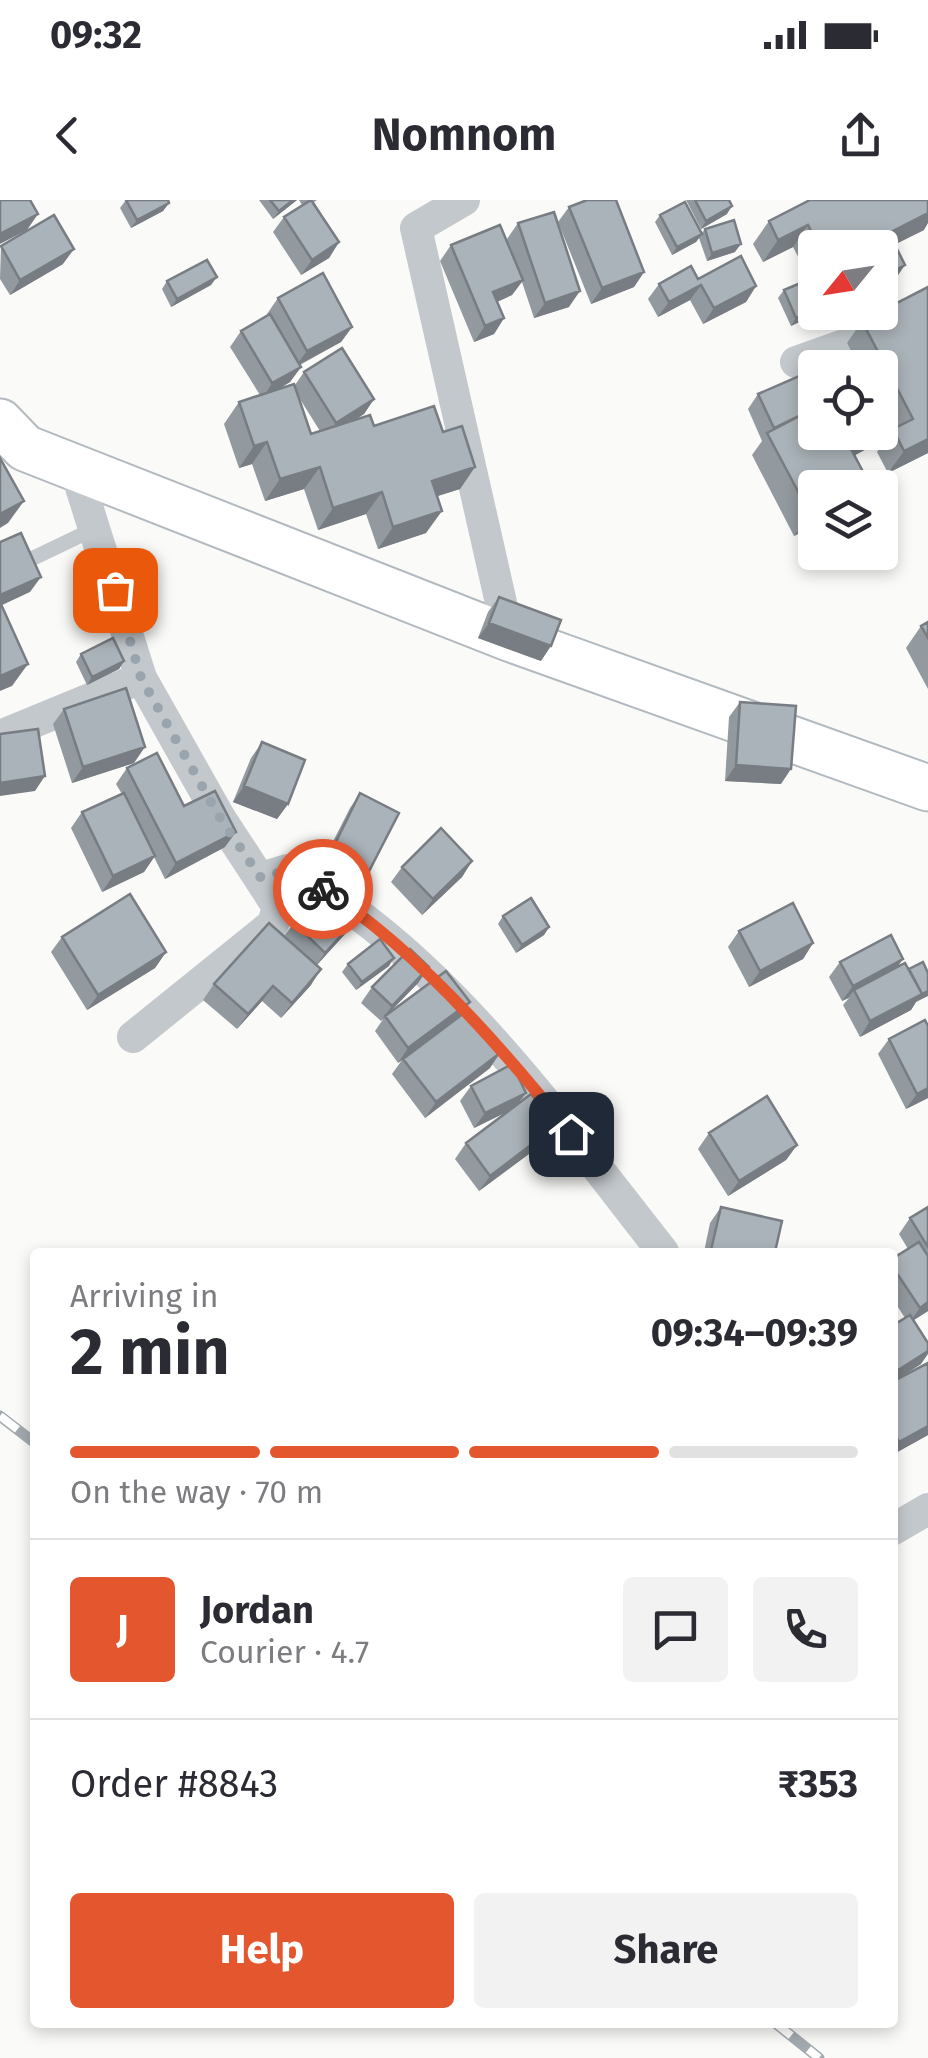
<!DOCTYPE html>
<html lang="en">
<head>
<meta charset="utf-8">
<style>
  :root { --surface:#fff; --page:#f2f2f3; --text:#2b2b33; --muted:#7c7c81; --line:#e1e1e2; --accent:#e4572e }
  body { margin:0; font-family:"Fira Sans",sans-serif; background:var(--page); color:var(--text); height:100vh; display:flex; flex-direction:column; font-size:38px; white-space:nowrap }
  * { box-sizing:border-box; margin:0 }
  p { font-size:32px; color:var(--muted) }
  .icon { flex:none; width:55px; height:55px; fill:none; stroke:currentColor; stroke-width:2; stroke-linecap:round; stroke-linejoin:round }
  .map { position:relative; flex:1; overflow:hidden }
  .panel { position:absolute; left:30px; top:1048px; width:868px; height:780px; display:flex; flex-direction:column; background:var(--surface); border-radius:10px; box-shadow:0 5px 15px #0003 }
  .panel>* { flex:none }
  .needle { width:65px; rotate:240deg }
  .tools { position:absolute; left:798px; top:30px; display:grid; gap:20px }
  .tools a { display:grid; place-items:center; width:100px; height:100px; border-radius:10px; background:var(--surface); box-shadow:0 5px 15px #0003; font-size:50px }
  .pin { position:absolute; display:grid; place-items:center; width:85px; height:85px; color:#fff; margin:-42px; border-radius:20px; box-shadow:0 5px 15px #0006 }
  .courier { position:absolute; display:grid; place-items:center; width:100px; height:100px; margin:-50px; border:8px solid #e4572e; border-radius:50%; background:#fff; color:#222; box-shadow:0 2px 12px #0007 }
  .headline em { font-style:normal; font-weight:700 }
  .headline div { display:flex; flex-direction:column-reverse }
  .headline { display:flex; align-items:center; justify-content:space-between; height:170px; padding:0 40px }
  h1 { font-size:65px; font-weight:700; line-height:75px }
  .bar { display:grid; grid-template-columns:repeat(4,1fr); gap:15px 10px; align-content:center; height:120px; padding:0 40px }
  .bar i { height:12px; border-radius:8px; background:var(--line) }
  .bar .on { background:var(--accent) }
  .bar p { grid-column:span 4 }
  .line { display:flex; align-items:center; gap:25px; padding:0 40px; border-top:2px solid var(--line) }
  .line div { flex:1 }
  .round { display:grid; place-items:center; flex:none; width:105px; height:105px; border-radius:10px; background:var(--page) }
  .primary-button { display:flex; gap:20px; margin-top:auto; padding:20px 40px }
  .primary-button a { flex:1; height:115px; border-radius:10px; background:var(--accent); color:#fff; font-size:40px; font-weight:700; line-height:115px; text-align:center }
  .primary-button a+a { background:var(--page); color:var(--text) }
  .status { display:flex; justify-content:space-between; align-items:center; height:70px; padding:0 50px; background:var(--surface); direction:ltr }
  .status svg { height:28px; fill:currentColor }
  header { display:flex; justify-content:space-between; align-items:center; height:130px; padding:0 40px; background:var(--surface); font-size:45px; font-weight:700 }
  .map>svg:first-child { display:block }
</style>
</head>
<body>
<div class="status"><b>09:32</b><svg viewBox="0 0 49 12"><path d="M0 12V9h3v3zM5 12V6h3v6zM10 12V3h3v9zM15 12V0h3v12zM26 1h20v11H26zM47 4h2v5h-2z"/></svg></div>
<header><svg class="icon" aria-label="back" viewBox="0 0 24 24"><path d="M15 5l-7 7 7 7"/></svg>Nomnom<svg class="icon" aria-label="share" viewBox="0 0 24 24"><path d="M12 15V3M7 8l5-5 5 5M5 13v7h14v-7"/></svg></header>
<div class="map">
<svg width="928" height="1858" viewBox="0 0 928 1858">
  <rect width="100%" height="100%" fill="#fafaf8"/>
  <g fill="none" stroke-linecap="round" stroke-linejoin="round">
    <defs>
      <path id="secondary" d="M0,222L25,248L509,438L928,588"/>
    </defs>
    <use href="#secondary" stroke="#b3babf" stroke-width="49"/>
    <path stroke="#c3c8cc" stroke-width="15" d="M0,374L96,328"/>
    <path stroke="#c3c8cc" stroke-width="32" d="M464,0L416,28L509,438
      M796,162L928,115
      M75,268L141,478L220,618L278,707L273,724L133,837
      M0,536L141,478
      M261,678L287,670C435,744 562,924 663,1052
      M892,1330L928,1309"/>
    <use href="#secondary" stroke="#fff" stroke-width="45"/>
    <defs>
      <path id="rail" d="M0,1216L35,1243
        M774,1822L819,1858"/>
    </defs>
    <use href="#rail" stroke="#a2aab0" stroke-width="11"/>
    <use href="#rail" stroke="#fff" stroke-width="8" stroke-dasharray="22" stroke-linecap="butt"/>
  </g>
  <path fill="#929a9f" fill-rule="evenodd" d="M126,0L169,3L163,11L131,28L120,8Z
    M259,0H297L273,19Z
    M299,0H317L314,2L339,42L329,58L301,75L273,32L284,17L302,5Z
    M686,0H729L727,14L701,29Z
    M569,7L644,72L634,87L591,104L558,22Z
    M660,15L701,34L705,29L735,52L707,61L699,38L696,42L672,55L655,22Z
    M769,21L924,30L895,44L890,87L880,92V48H815V112L791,126L778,98L784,90L810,79L793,47L763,62L753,44Z
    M518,23L569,107L534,118L522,82L512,95L497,102L504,118L494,134L474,142L440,61L451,45L512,54L507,39Z
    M1,46L63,64L10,95L0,79Z
    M698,79L756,86L746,102L703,124L690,100L658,117L648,99L659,84Z
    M167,81L211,85L171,107L162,89Z
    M928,87V253L888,273L877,252L892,230L885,239L854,255L869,283L866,288H815V325L794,336L752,255L762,241L748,209L758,194L815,232H880V168H860L847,143L862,121Z
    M278,98L352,127L341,142L300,165L301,167L290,182L277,190L295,185L304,172L374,199L364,214L355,220L374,226L443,232L475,267L460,289L437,296L426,333L378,349L366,314L318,330L304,289L265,301L252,264L239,268L224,224L239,202L260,195L230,147L241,131L268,115L267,114ZM298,196L320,231L311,234Z
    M499,397L541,461L478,438L488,412Z
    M928,422V489L906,448L921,426Z
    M81,454L124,461L119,469L87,485L76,462Z
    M740,502L781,584L725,581L729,517Z
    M64,509L134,563L72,583L53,524Z
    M262,542L288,604L277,619L233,602L251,558Z
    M127,568L184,606L225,647L165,679L154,657L144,672L102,692L71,628L82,612L122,594L116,584Z
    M360,593L367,675L356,691L318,671L350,608Z
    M472,661L462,677L422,715L391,682L402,667Z
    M503,716L549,727L544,735L516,753L498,724Z
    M294,723L345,734L317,765L311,785L281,818L262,801L237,829L203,800L214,784L284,736Z
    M739,731L813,743L803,759L749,787L728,747Z
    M62,737L166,752L155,768L87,810L51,752Z
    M840,762L898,766L916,802L911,810L860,837L843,805L849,798L842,801L829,777Z
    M348,764L389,766L356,790L342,772Z
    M429,767L418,783L387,815L460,816L490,868L425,918L392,874L402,860L398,863L375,831L384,818L381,821L361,803L372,787Z
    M889,839L928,898L906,909L878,854Z
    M471,886L518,904L545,942L479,991L455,959L466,943L508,911L474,928L460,901Z
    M709,933L797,945L786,960L728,996L698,949Z
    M721,1007L775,1052H704L710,1023Z
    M928,1007V1111L914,1120L921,1164L894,1182L928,1163V1235L892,1255V1126L905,1118L892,1098V1059L908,1049L899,1034L910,1018Z"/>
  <path fill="#777d82" d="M293,0H297L273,19L279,11Z
    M169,3L163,11L131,28L137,20Z
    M732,6L727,14L701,29L706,21Z
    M928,13V23L924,30L880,52L889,33Z
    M38,14L27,30L0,44V34Z
    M808,25L793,47L763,62L778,40Z
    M702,34L696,42L672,55L677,47Z
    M339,42L329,58L301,75L312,60Z
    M741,44L735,52L707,61L712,53Z
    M74,49L63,64L10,95L20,80Z
    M905,65L890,87L880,92V78Z
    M644,72L634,87L591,104L602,88Z
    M217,77L211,85L171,107L177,99Z
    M523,80L512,95L483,108L493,92Z
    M701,85L690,100L658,117L669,102Z
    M756,86L746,102L703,124L714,108Z
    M580,91L569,107L534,118L545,103Z
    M815,110V112H822L791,126L796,118Z
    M504,118L494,134L474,142L485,126Z
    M352,127L341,142L296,166L307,151Z
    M301,167L290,182L262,199L272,183Z
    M374,199L364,214L325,238L336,223Z
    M896,223L885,239L839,264L850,248Z
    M928,239V253L888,273L904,251Z
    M267,242L252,264L239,268L254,246Z
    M320,267L304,289L265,301L280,279Z
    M475,267L460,289L416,303L432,281Z
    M382,292L366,314L318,330L333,308Z
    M24,301L8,323L0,328V314Z
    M442,311L426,333L378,349L393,327Z
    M815,311V325L794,336L810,314Z
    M41,377L30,392L0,406V395Z
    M489,423L551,446L541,461L478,438Z
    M124,461L119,469L87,485L92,477Z
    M28,464L12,486L0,491V476Z
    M145,547L134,563L72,583L83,567Z
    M736,565L791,569L781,584L725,581Z
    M45,576L35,591L0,596V583Z
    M244,586L288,604L277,619L233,602Z
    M236,632L225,647L165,679L176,663Z
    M155,656L144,672L102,692L113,676Z
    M472,661L462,677L422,715L433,699Z
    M356,719L345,734L314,768L325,753Z
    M549,727L544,735L516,753L522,745Z
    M813,743L803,759L749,787L760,771Z
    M166,752L155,768L87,810L98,795Z
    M394,758L389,766L356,790L362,782Z
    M903,759L892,775L854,790L848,798L842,801L853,786Z
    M429,767L418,783L381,821L392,806Z
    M321,769L311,785L281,818L292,803Z
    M273,786L262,801L237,829L248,814Z
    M928,791V796L916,802L911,810L860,837L870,821Z
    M470,802L459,818L398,863L408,848Z
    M500,853L490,868L425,918L436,902Z
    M928,888V898L906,909L917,894Z
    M526,893L515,908L474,928L485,913Z
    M556,926L545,942L479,991L490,976Z
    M797,945L786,960L728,996L739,981Z
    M928,1102V1111L909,1123L920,1108Z
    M928,1151V1154L921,1164L892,1182V1174Z
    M928,1226V1235L892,1255V1251L899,1242Z"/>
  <path fill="#aab3b9" stroke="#777d82" stroke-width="2.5" d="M0,0H30L38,14L0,34Z
    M126,0H168L169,3L137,20Z
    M270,0H293L279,11Z
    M311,0L339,42L312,60L284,17Z
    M587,0H616L644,72L602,88L569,7Z
    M695,0H729L732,6L706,21Z
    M810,0H928V13L889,33L905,65L880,78V48H820L808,25L778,40L769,21Z
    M685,2L702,34L677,47L660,15Z
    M554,12L580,91L545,103L518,23Z
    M54,15L74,49L20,80L1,46Z
    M734,20L741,44L712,53L705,29Z
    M500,25L523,80L493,92L504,118L485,126L451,45Z
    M741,56L756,86L714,108L701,85L669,102L659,84L691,66L698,79Z
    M207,60L217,77L177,99L167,81Z
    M323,73L352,127L307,151L278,98Z
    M815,77V110L796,118L784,90Z
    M928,87V239L904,251L893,229L913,219L862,121Z
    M270,114L301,167L272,183L241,131Z
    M342,148L374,199L336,223L304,172Z
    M804,174L815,200V208L774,228L758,194Z
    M294,184L311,234L370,215L374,226L434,206L443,232L462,226L475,267L432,281L442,311L393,327L382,292L333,308L320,267L280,279L267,242L254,246L239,202Z
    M880,192L896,223L880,232Z
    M815,208V232H842L869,283L860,288H815V311L810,314L767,233Z
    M842,232H879L850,248Z
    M0,258L24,301L0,314Z
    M21,333L41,377L0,395V342Z
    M499,397L561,420L551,446L489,423Z
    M0,402L28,464L0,476Z
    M928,422V438L921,426Z
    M113,438L124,461L92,477L81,454Z
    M126,488L145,547L83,567L64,509Z
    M740,502L796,506L791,569L736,565Z
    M38,529L45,576L0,583V534Z
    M262,542L305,560L288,604L244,586Z
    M157,553L184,606L215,591L236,632L176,663L127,568Z
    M124,593L155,656L113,676L82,612Z
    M360,593L399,613L367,675L329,656Z
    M441,628L472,661L433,699L402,667Z
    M325,690L356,719L325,753L294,723Z
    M130,694L166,752L98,795L62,737Z
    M531,698L549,727L522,745L503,716Z
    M793,703L813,743L760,771L739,731Z
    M269,723L321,769L292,803L273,786L248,814L214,784Z
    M891,735L903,759L853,786L840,762Z
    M380,739L394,758L362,782L348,764Z
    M410,749L429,767L392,806L372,787Z
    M923,762L928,773V791L918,796L922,794L909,769Z
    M905,763L922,794L870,821L854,790Z
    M446,771L470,802L408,848L385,816Z
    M468,810L500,853L436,902L403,859Z
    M925,820L928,826V888L917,894L889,839Z
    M512,864L526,893L485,913L471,886Z
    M531,894L556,926L490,976L466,943Z
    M767,896L797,945L739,981L709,933Z
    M721,1007L782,1021L775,1052H721L711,1050Z
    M928,1007V1047L910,1018Z
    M919,1042L928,1056V1102L920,1108L892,1066V1059Z
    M910,1115L928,1143V1151L892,1174V1126Z
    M928,1163V1226L899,1242L892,1230V1182Z"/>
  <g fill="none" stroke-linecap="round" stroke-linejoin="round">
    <path stroke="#99a4ac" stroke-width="10" stroke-dasharray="0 18" d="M115,390L141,478L220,618L261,678L288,670L323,689"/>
    <path stroke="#e4572e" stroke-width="12" d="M323,689C412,745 506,852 571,934"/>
  </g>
</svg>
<div class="tools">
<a><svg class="needle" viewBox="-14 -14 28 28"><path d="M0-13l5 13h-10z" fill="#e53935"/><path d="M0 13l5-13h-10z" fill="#7c7c81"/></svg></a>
<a><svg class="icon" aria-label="locate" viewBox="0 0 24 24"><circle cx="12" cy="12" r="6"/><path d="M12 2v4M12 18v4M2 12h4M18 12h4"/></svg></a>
<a><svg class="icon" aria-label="layers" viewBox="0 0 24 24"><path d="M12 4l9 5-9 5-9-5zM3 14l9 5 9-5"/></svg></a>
</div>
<div class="pin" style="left:115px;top:390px;background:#ea580c"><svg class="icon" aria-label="bag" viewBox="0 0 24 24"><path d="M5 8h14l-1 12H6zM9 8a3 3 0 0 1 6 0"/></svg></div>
<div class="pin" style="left:571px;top:934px;background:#1f2937"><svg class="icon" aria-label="home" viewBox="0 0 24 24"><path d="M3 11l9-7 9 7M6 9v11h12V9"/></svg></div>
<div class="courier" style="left:323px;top:689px"><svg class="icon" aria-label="bike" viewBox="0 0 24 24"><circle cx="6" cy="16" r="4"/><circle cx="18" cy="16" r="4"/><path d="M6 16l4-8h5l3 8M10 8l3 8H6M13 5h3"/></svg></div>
<section class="panel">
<div class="headline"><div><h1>2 min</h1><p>Arriving in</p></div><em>09:34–09:39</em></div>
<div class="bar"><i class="on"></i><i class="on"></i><i class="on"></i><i></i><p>On the way · 70 m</p></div>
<div class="line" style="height:180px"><b class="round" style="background:var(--accent);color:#fff">J</b><div><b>Jordan</b><p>Courier · 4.7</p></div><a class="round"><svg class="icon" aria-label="chat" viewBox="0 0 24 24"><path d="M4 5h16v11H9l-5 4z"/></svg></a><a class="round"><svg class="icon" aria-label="phone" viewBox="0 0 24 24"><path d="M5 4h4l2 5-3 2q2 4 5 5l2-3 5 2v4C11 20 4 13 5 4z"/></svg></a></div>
<div class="line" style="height:130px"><div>Order #8843</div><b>₹353</b></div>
<div class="primary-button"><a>Help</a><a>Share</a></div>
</section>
</div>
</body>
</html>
